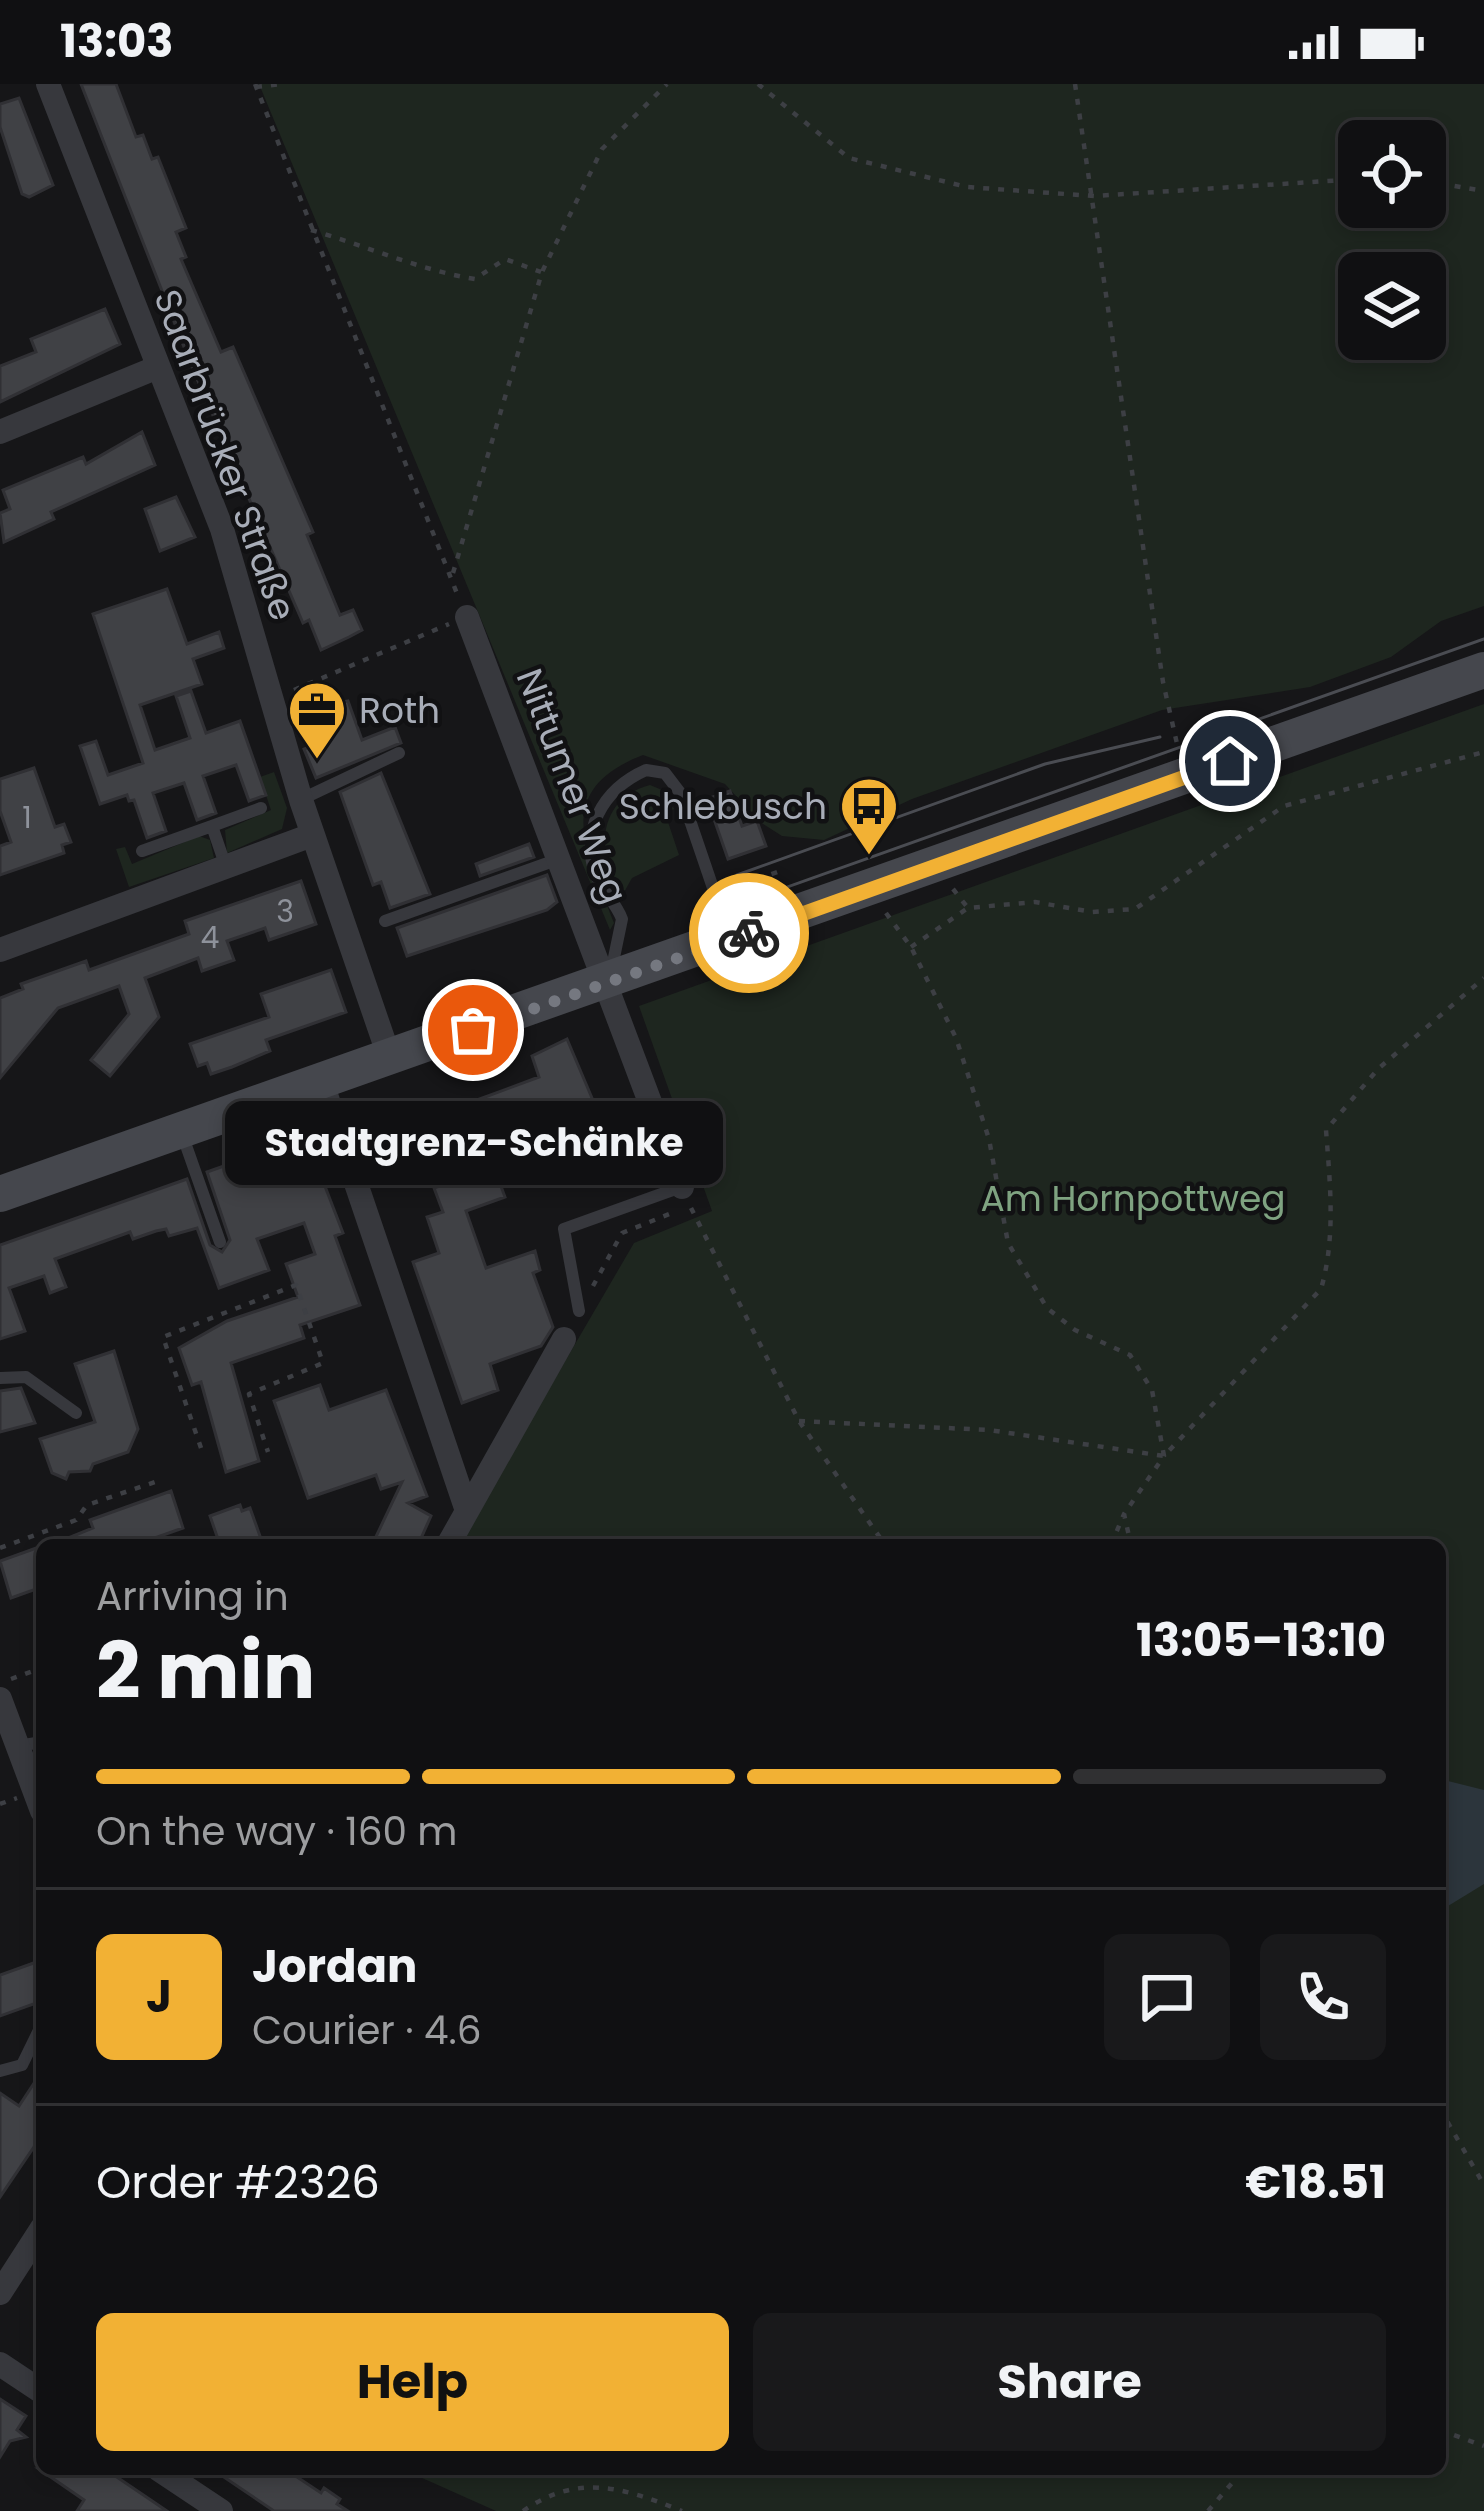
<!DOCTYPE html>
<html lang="en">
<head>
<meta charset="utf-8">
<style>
  :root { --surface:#101012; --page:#19191b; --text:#f1f3f6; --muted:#9c9d9f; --line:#303032; --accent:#f2b134 }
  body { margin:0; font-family:Poppins,sans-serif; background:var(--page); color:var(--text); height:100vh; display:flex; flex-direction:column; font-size:45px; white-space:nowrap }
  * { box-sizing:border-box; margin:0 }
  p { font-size:39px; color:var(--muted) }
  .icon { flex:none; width:66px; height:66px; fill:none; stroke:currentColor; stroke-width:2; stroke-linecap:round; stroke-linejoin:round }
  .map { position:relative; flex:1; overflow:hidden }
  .sheet { position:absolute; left:36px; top:1455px; width:1410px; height:936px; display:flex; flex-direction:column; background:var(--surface); border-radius:18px; box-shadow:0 6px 18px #0003,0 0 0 3px var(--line) }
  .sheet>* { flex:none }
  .tools { position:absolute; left:1338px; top:36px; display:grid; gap:24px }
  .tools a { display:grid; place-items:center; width:108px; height:108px; border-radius:18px; background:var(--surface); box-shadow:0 6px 18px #0003,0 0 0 3px var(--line); font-size:60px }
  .pin { position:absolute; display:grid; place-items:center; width:102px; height:102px; color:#fff; margin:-51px; border:6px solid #fff; border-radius:50%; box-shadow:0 3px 12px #0007 }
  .courier { position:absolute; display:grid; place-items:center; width:120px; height:120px; margin:-60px; border:9px solid #f2b134; border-radius:50%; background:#fff; color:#222; box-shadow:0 3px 15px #0007 }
  .bubble { position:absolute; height:84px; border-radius:18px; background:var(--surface); box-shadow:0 6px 18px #0003,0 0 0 3px var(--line); font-size:39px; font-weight:700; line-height:84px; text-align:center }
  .overview em { font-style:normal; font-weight:700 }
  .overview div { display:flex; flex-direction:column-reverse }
  .overview { display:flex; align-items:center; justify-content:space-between; height:204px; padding:0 60px }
  h1 { font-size:78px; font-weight:700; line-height:90px }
  .bar { display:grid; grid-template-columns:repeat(4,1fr); gap:18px 12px; align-content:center; height:144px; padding:0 60px }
  .bar i { height:15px; border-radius:9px; background:var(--line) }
  .bar .current { background:var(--accent) }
  .bar p { grid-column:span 4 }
  .line { display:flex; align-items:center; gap:30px; padding:0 60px; border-top:3px solid var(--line) }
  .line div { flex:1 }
  .round { display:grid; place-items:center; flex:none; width:126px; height:126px; border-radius:18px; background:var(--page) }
  .primary-button { display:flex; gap:24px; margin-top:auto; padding:24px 60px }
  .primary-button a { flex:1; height:138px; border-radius:18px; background:var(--accent); color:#111; font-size:48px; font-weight:700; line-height:138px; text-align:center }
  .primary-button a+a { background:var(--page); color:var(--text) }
  .status { display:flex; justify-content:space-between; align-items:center; height:84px; padding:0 60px; background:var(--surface); direction:ltr }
  .status svg { height:33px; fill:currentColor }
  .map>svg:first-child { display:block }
</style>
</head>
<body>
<div class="status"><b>13:03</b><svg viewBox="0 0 49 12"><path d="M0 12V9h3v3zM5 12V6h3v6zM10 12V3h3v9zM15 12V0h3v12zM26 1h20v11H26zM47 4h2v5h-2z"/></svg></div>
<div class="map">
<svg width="1484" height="2427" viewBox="0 0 1484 2427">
  <rect width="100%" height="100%" fill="#161618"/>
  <path fill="#1e261f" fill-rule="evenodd" d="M259,0H1484V522L1441,537L1391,573L1310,603L1162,626L912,715L824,756L782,752L760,738L725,700L643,671C549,707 588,771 614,839L610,846ZM1359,57H1425V123H1359ZM1359,189H1425V255H1359Z
    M1484,620V2427H496L402,2385H1440V1461H458L634,1159L712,1127L639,922Z
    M274,688L287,724L282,745L227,769L225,746L271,726L260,693Z
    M650,701L662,706L674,725L665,729L679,771L632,794L623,810C595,773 596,715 650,701Z
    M199,752L210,756L214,774L129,803L116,765L125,763L132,780Z"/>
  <path fill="#2c353c" d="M1440,1695L1484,1706V1800L1448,1822L1440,1813Z"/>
  <path fill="#404145" stroke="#303034" stroke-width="3" d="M81,0H116L136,53L143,51L152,75L158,73L186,144L176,148L186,173L181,175L221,268L233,263L313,448L307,451L340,531L353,526L362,546L349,553L321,566L309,536L303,539L191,281Z
    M19,14L53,101L29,113L22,110L0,43V20Z
    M105,225L120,260L0,318V282L36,268L31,255Z
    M142,348L155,381L51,428L54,435L4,458L0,429L10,425L3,406L83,373L86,380Z
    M176,413L195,453L160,467L145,425Z
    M167,505L187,560L219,548L224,564L193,575L202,600L140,621L155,666L190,654L176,612L191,607L206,649L240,637L266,711L249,717L236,681L203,692L216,729L197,736L184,699L153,709L166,747L147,754L134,716L129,717L127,711L100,720L80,662L96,657L108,691L143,679L93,530Z
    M348,617L362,656L395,643L401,659L316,694L304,665L324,657L311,624Z
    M34,684L55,743L64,740L71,758L62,761L64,769L0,791V762L11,758L0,727V695Z
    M381,689L430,810L390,824L381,798L373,801L340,708Z
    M730,707L742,742L757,737L766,762L728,775L707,715Z
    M529,760L534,773L480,792L476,780Z
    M547,791L557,818L547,826L407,872L397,844Z
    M301,797L316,840L269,856L265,844L227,857L234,876L202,887L198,874L145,894L159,933L110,992L91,976L129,930L119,902L58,924L0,994V914L23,905L21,900L86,877L89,886L189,850L185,837Z
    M331,886L346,928L266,956L270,967L232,983L211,990L207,979L198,982L190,960L269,933L261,910Z
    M567,955L603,1040L561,1055L551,1028L484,1056L505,1113L466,1127L486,1184L535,1167L540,1186L533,1189L553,1243L541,1262L490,1280L498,1306L462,1319L413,1178L439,1169L427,1133L443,1128L434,1104L442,1101L428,1063L484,1036L477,1016L539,993L532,972Z
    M397,1023L412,1065L388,1074L373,1032Z
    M306,1053L343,1149L335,1152L360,1221L300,1241L304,1254L231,1279L259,1377L226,1388L201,1298L192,1301L179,1264L227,1237L298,1213L286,1180L315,1170L304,1139L257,1155L269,1186L219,1204L197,1144L169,1152L166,1145L156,1147L133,1155L130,1148L55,1175L66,1203L50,1209L44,1192L9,1204L25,1247L0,1255V1161L187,1095L210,1161L222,1168L230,1156L207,1088Z
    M114,1267L138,1345L128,1368L93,1380L90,1387L69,1388L66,1395L52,1389L40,1355L95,1338L75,1280Z
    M320,1301L329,1326L386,1306L427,1412L408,1419L431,1432L418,1461H372L402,1398L381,1405L376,1391L308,1414L274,1317Z
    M21,1304L35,1339L0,1348V1307Z
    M171,1407L183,1444L135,1461H51L93,1444L90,1436Z
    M240,1421L242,1427L250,1424L260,1452L252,1455L255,1461H220L210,1432Z
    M42,1462V1503L11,1514L0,1477Z
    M42,1876V1917L0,1932V1891Z
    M42,1987V2051L0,2113V2009L19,2022Z
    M0,2315L26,2332L17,2346L26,2353L10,2357L0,2373Z
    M39,2385H105L167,2427H77L84,2416Z
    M212,2385H285L321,2409L324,2404L340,2415L337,2420L348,2427H274Z"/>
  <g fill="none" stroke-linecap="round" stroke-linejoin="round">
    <path stroke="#3d3f44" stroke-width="4.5" stroke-dasharray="6 9" stroke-linecap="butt" d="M255,0L458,512
      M758,0L849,74L967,103L1094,112L1359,95
      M1075,0L1163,598L1178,664
      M256,3L281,0
      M1425,97L1484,107
      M311,146C367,162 419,186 475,195L505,175L541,188
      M453,489L542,188L602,65L667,0
      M294,606L449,540
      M729,805L780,787
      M953,805L968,824
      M886,829L911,863L956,954L989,1055L1008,1159L1047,1224L1075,1246L1130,1271L1152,1306L1164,1372L1124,1430L1131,1461
      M911,863L968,824L1035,818L1092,828L1135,825L1284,722L1484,668
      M691,1124L799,1337L885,1461
      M593,1202L622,1149L677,1127
      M799,1337L989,1346L1164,1372L1321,1205C1336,1153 1330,1100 1326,1046L1378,985L1484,894
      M201,1364L163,1253L296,1201L323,1279L249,1310L268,1368
      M1111,1461L1124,1430
      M0,1464L76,1436L87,1421L161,1396
      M11,1595L42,1584
      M0,1720L17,1714
      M1440,2025L1484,2101
      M1440,2346L1484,2362
      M523,2427C578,2389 622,2403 682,2427
      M1208,2427L1244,2385"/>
    <path stroke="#37383d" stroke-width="12" d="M302,715L399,669
      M212,742L261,724
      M142,767L212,742L226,783
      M385,837L559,775
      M611,888L622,835C616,819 604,809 597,794C578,748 603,705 646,686L665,689L681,710L728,848
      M182,1050L220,1158
      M579,1227L564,1145L681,1103
      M0,1294L26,1293L76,1329
      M18,1662L42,1658
      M0,1987L22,1981L42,1940"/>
    <path stroke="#37383d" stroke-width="24" d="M48,0L222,445L301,716L390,975
      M0,348L158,283
      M467,533L682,1103
      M0,866L312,751
      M322,999L467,1427
      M448,1461L564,1255
      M0,1615L42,1727
      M0,2209L42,2144
      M0,2280L42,2308
      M158,2385L221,2427"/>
    <path stroke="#45474d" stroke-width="36" d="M0,1110L1484,586"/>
    <path stroke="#4a4c52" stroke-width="3" d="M737,791L1045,680L1160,653
      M748,817L1484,555"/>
  </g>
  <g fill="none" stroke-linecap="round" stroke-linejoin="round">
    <path stroke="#757880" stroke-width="12" stroke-dasharray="0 21.6" d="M473,946L749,849"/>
    <path stroke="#f2b134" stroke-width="15" d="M749,849L1230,677"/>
  </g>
  <defs>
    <symbol id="office-pin" viewBox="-11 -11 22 30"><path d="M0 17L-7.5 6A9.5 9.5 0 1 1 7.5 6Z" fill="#f2b134" stroke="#111113"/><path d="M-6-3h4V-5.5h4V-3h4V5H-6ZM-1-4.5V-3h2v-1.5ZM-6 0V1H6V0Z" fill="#111"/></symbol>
    <symbol id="bus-pin" viewBox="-11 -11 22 30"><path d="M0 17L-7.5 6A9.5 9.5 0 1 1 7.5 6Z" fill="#f2b134" stroke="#111113"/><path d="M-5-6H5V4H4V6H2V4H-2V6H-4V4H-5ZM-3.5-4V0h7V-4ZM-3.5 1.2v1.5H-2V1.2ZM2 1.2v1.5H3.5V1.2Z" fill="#111"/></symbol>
  </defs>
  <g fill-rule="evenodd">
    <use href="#office-pin" x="284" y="593" width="66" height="90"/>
    <use href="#bus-pin" x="836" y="689" width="66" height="90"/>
  </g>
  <g text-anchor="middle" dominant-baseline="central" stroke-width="9" stroke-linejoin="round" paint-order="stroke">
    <g font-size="30" fill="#8e929b">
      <text x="27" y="733">1</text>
      <text x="285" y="827">3</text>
      <text x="210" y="853">4</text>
    </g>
    <g font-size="36" fill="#a8adb8" stroke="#111113">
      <text transform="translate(225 371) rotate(70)">Saarbrücker Straße</text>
      <text transform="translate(572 702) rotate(69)">Nittumer Weg</text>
    </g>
    <g font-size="36" fill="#a8adb8" stroke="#111113" text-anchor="start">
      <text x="359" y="626">Roth</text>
      <text x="827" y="722" text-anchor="end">Schlebusch</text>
    </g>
    <g font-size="36" fill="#7fa381" stroke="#111113">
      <text x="1133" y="1114">Am Hornpottweg</text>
    </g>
  </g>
</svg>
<div class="tools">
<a><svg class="icon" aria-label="locate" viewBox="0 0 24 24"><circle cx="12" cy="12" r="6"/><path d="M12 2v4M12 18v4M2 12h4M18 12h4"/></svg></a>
<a><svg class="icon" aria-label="layers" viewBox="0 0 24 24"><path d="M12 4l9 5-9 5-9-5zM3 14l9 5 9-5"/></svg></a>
</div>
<div class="pin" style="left:473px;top:946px;background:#ea580c"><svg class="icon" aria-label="bag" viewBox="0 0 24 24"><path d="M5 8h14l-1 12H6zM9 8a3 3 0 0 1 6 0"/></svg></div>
<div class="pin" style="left:1230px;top:677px;background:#1f2937"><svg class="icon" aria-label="home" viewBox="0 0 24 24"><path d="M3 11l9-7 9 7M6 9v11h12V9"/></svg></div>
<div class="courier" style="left:749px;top:849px"><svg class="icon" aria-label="bike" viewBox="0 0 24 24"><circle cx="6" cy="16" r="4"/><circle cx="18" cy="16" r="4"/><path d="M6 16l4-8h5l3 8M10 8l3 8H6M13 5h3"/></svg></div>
<div class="bubble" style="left:225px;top:1017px;width:498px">Stadtgrenz-Schänke</div>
<section class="sheet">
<div class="overview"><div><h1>2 min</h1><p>Arriving in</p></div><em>13:05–13:10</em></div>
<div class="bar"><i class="current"></i><i class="current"></i><i class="current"></i><i></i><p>On the way · 160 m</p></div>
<div class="line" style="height:216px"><b class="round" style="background:var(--accent);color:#111">J</b><div><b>Jordan</b><p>Courier · 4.6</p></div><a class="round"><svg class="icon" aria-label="chat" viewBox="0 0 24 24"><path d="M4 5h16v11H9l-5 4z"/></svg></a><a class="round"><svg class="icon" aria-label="phone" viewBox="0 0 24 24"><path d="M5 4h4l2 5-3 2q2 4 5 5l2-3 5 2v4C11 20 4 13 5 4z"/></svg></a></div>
<div class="line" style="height:156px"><div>Order #2326</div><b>€18.51</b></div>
<div class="primary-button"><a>Help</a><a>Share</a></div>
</section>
</div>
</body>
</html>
